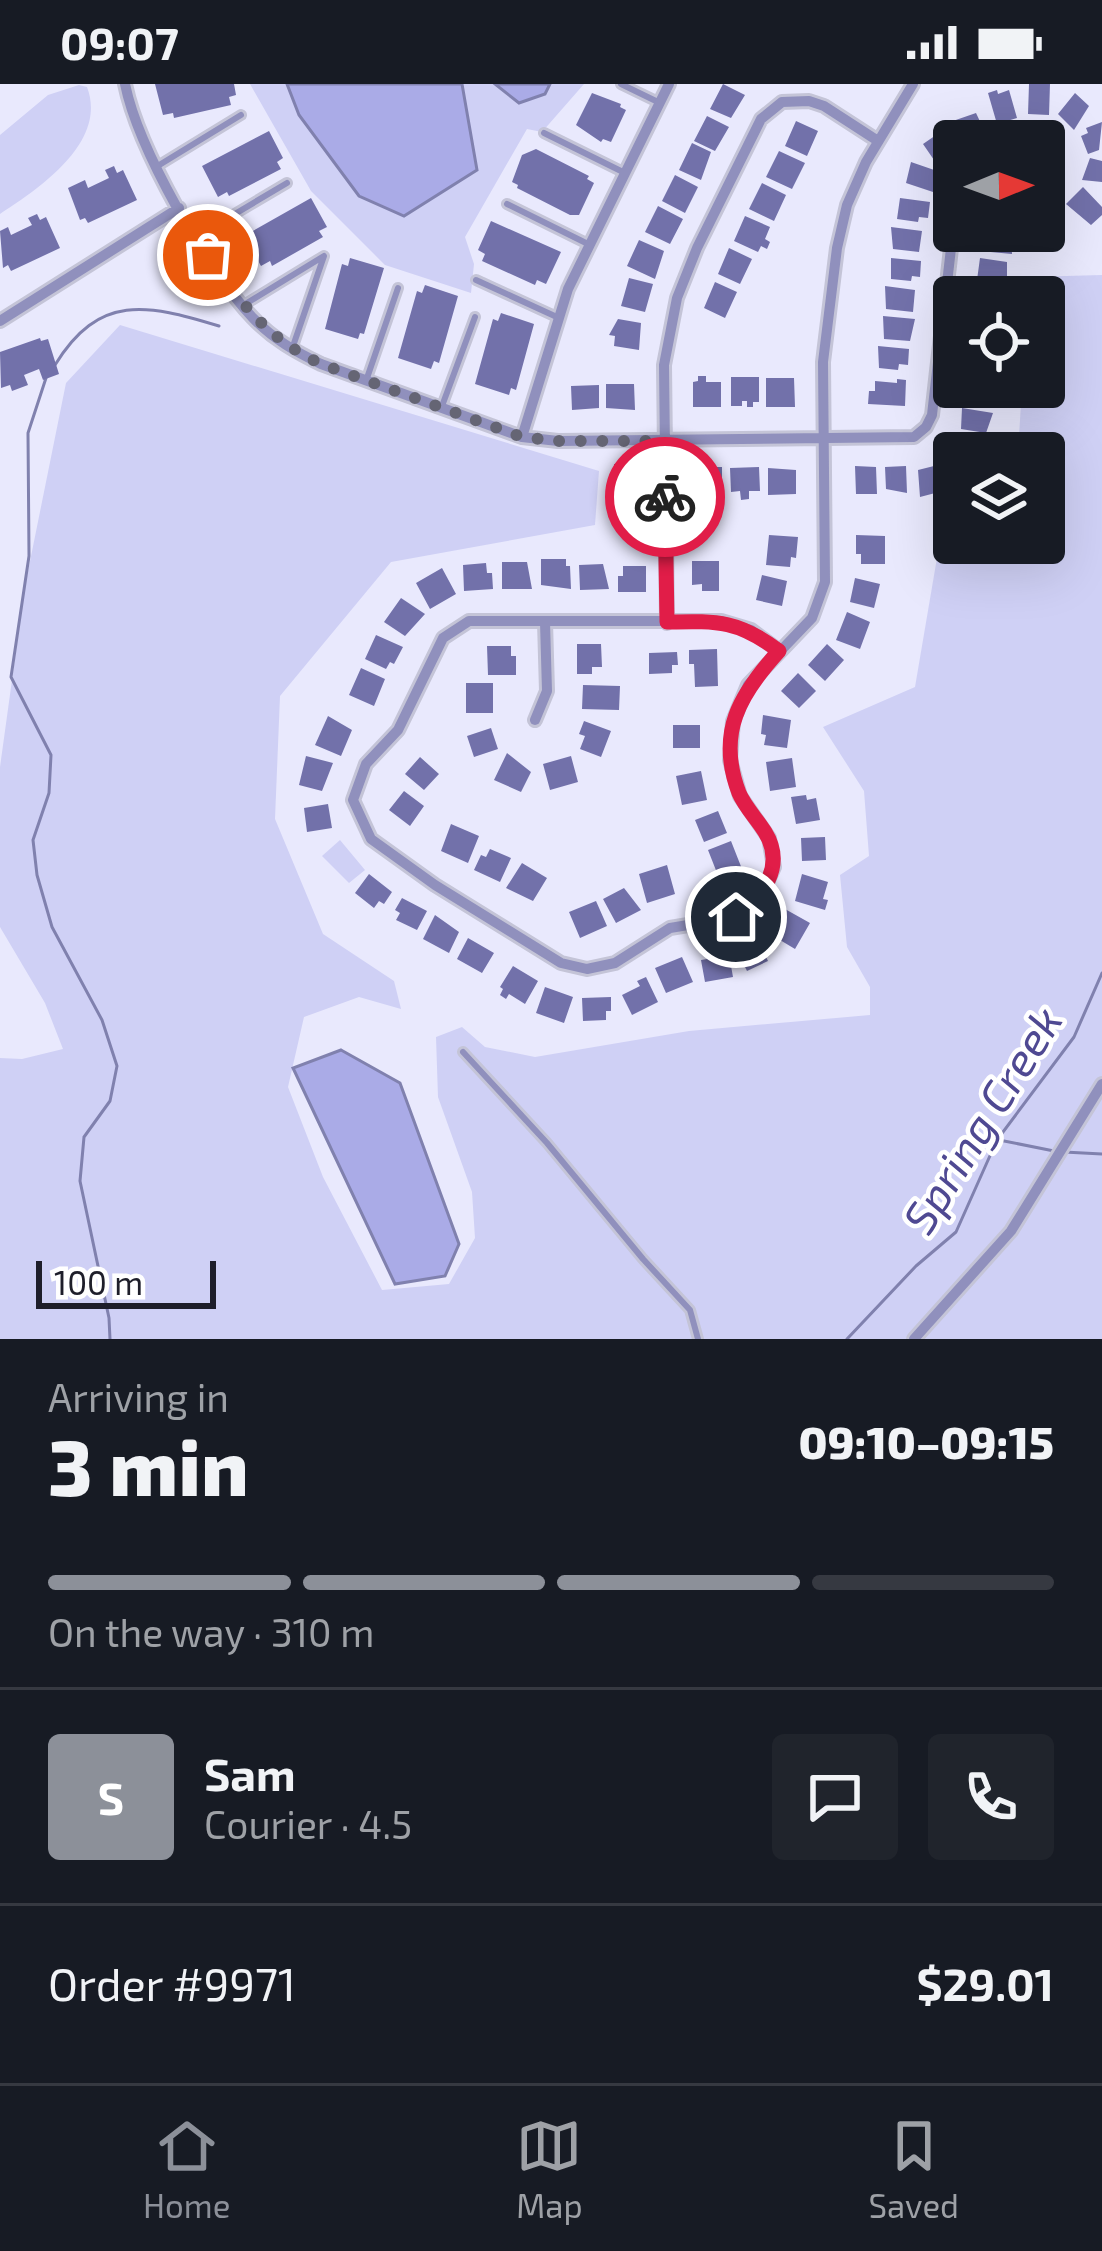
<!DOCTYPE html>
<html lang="en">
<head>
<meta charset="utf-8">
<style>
  :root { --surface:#171b24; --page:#20242c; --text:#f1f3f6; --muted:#9ea1a6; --line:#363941; --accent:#8c9099 }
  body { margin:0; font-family:"Exo 2",sans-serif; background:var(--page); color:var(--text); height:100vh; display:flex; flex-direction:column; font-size:45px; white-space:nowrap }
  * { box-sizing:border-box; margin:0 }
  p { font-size:39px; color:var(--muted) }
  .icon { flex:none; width:66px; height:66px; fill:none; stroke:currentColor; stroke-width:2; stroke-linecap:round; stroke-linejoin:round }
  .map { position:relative; height:1255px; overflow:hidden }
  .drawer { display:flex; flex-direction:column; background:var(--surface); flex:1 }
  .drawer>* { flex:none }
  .needle { width:78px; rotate:89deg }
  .controls { position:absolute; left:933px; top:36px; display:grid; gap:24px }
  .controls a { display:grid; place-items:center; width:132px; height:132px; border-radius:12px; background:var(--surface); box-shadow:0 12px 48px #0002; font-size:60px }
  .scale { position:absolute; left:36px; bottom:30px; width:180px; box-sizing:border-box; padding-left:12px; border:6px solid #1e1e2a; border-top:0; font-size:33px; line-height:42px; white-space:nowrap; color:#1e1e2a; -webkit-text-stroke:9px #fff; paint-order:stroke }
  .pin { position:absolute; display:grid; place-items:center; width:102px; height:102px; color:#fff; margin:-51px; border:6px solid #fff; border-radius:50%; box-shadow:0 3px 12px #0007 }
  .courier { position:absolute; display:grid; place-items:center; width:120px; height:120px; margin:-60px; border:9px solid #e11d48; border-radius:50%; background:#fff; color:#222; box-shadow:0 3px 15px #0007 }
  .overview em { font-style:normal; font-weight:800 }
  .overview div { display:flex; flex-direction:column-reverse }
  .overview { display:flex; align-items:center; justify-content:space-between; height:204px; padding:0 48px }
  h1 { font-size:78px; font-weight:800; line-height:90px }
  .bar { display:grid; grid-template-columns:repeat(4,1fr); gap:18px 12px; align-content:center; height:144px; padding:0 48px }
  .bar i { height:15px; border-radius:9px; background:var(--line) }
  .bar .active { background:var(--accent) }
  .bar p { grid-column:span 4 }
  .line { display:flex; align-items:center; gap:30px; padding:0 48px; border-top:3px solid var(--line) }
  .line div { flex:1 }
  .round { display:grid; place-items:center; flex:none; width:126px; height:126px; border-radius:12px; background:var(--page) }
  .status { display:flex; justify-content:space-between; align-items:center; height:84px; padding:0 60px; background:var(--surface); direction:ltr }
  .status svg { height:33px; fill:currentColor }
  .tab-bar { display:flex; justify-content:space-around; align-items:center; height:168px; border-top:3px solid var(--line); background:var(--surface); font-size:33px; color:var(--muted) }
  .tab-bar a { display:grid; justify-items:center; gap:6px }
  .tab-bar .active { color:var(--accent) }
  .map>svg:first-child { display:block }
</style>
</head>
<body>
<div class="status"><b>09:07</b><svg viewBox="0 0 49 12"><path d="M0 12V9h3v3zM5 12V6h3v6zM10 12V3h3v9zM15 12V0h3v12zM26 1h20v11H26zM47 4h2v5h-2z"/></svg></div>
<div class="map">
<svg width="1102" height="1255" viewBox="0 0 1102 1255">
  <rect width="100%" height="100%" fill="#e9e9fd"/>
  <path fill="#cfd0f5" d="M250,0H584L542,48L527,45L465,153L474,180L471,209L385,181L311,107Z
    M79,1L87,3C108,58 40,104 0,130V51L48,11Z
    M1102,191V1255H0V974L22,975L63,965L45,919L0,843V683L25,502L66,299L120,241L599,387L595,441L391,478L280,612L275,735L323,850L394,897L401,925L359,913L304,933L288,1003L323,1093L382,1206L449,1200L475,1154L472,1108L438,1013L436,953L462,943L485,963L535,973L689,947L870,931V903L847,863L840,791L869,772L864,707L823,643L915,603L939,462L954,458L1044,459V369H1018L1022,303H1044V213H1028L1029,193Z
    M340,756L365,786L349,799L322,772Z"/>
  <path fill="#aaabe7" stroke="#8081ae" stroke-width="3" d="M287,0H462L477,86L404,132L359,112L299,31Z
    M495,0H550L545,10L519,19Z
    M341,966L400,999L459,1160L445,1192L395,1200L293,984Z"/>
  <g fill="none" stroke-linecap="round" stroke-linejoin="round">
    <path stroke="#8081ae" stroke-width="3" d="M55,281C99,209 147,220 219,242
      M46,294L28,349L29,472L11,593L51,671L49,709L33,756L37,791L52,843L102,936L117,982L110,1017L84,1053L80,1097L109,1234L110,1255
      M999,1056L1054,1067
      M1064,1068L1102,1070
      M847,1255L916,1182L956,1148L997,1056L1074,953L1102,889"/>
  </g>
  <path fill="#7271aa" d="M155,0H234L236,11L229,13L231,21L174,34L173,29L163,31Z
    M723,0L745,11L731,34L710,25Z
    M1029,0H1050L1049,31L1028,30Z
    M997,6L998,10L1009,6L1017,34L997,40L988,9Z
    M592,9L621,20L620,23L626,26L611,58L603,55L601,58L576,41Z
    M1075,9L1089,22L1074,46L1058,30Z
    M976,29L984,46L979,49L982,56L961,57L950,38Z
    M707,32L729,43L715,67L694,57Z
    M796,37L818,47L807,72L785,62Z
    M1102,38L1099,66L1088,70L1081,52L1088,49L1086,44Z
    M269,47L283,74L277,78L281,85L229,112L227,108L218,113L202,82Z
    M939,49L948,62L954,58V75L946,81L940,72L934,76L923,60Z
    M692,59L711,68L701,96L679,86Z
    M536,65L589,92L587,95L594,99L579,131H570L517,104L518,101L512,98L522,71Z
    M779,67L805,79L792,105L766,93Z
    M1090,74L1102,77V98L1082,96Z
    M911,78L940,88L933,108L906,99Z
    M114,82L117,89L123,86L137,116L88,139L85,134L80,136L68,104L85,96L88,104L109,94L105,86Z
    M675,91L698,103L685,129L662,117Z
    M762,99L786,111L774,137L749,125Z
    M1083,103L1102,123V131L1091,141L1066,120Z
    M311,114L327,143L319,147L323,153L272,182L270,177L261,182L244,152Z
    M900,114L930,118L928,134L919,133L918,138L897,135Z
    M658,122L683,135L670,160L645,148Z
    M1063,127L1064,151L1043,152L1044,128Z
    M37,130L40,136L46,133L60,164L11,187L8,181L3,184L0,147L8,143L11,151L32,141L28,134Z
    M745,132L770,143L765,155L770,158L767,165L761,162L758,168L734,157Z
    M491,137L561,168L546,200L537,196L535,201L482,177L485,170L478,166Z
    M891,143L922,147L919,168L893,165Z
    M985,147L1011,149L1012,170L980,167Z
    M639,156L664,167L655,195L627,182Z
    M729,164L752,175L740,200L718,190Z
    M350,174L384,184L364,250L360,249L358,255L325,245L342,180L348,182Z
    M891,174L921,177L920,193L912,192L911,197L891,195Z
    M980,174L1007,178V200L977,196Z
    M629,194L653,200L645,228L621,222Z
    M715,198L737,208L725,234L704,224Z
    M425,201L458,212L439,279L434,277L431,285L398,274L417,207L422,209Z
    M885,202L915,206L913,228L886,225Z
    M977,205L1007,208V213H976Z
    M501,229L534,240L516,306L511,304L509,311L475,300L493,235L498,237Z
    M883,232L915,235L910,257L884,255Z
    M618,235L641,239L639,266L614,262L615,252L609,251Z
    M40,254L41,257L48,255L59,290L43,296L39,285L24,291L28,301L12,307L10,301L1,304L0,268Z
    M878,262L909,265L908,281L899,280L898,286L879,284Z
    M698,292H706V298H721V323H693V298L698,297Z
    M731,293H759V318H753V323H747V317H742V322H731Z
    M766,294H794L795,323H766Z
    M897,295L906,296L905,322L868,320L869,307H875V297L897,299Z
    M606,300H634L635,326L606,324Z
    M599,301V324L572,326L571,302Z
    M962,303H989L988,317L969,316L970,309L962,308Z
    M962,324L993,329L986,349L961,345Z
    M959,356L968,369H954V384L945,369Z
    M614,380H638V408H614Z
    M938,381L939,408L920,413L918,386Z
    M855,382L876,383L877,410H856Z
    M906,382L907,409L886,405L885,383Z
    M694,383H722V410H694Z
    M759,383L760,407H749V415L741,416L740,407L731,408L730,384Z
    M768,384L796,386V410L768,411Z
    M616,416H639V446L615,445Z
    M769,451L798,453L796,474L791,473L790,483L766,481Z
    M856,451L885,452V480H861V470H856Z
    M541,475H566V482H570L571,505L541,501Z
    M692,477H719V507H702V500L692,501Z
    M502,478H527L532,505H502Z
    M486,479L487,489H492L493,505L464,507L463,481Z
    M603,480L609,505L580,506L579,481Z
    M623,482H646V508H618V492H623Z
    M442,484L456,510L430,525L416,499Z
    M762,491L787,497L782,522L756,516Z
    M855,494L880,500L874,524L850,518Z
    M401,514L425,530L405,552L384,538Z
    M847,528L870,538L860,565L836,556Z
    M376,551L403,563L394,580L390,578L386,585L365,575Z
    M577,560H601L602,583H592V590H577Z
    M827,560L844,576L825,597L808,581Z
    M487,562H511V572H516V591H488Z
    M717,565L718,602L695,603L694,580H689V566Z
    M677,568L678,581H672V589L649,590V569Z
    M361,584L385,595L374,622L349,611Z
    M798,589L816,607L799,624L781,607Z
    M466,599H493V629H466Z
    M583,601L620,602L619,626L582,625Z
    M763,631L791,636L787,664L764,661L766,651L761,650Z
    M328,632L352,646L341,672L315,661Z
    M584,637L611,647L601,673L580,665L585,652L579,650Z
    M673,641H700V664H673Z
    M491,644L498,665L474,673L467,652Z
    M507,669L531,688L521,708L494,696Z
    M306,672L333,679L322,707L299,701Z
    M571,672L578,698L550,706L543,680Z
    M420,673L439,690L424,706L405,690Z
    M792,674L796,703L770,707L766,678Z
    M701,687L707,716L682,721L676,692Z
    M404,707L424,722L410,742L389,726Z
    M806,711L807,716L816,714L820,736L796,740L791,713Z
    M328,720L332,744L307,748L304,724Z
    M718,727L727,749L704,758L695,736Z
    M451,740L479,752L468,779L441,767Z
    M825,753L826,776L802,777L801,754Z
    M731,757L742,785L719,794L708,766Z
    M490,765L511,774L500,798L474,786L481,771L486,773Z
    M522,779L547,794L533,817L506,804Z
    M667,781L675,810L647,819L639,790Z
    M369,790L392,808L384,820L379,817L374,824L355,809Z
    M802,790L828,798L823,815L828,816L825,826L795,817Z
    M624,804L641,826L616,839L603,815Z
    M402,814L427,827L417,846L396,836L400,829L395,826Z
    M596,817L607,842L580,854L569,828Z
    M785,825L810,839L795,865L770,850Z
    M435,831L459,848L449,869L423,855Z
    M468,854L494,869L482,889L457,875Z
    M757,854L768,877L747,887L736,865Z
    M728,865L733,893L705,898L701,876L719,873L718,867Z
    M682,873L693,898L666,909L655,884Z
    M513,882L538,897L525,920L509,910L506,915L500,911L503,905L500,903Z
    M646,893L658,918L632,931L622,911L640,902L637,897Z
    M545,903L573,913L564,939L536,929Z
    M611,913V927H606V936L583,937L582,914Z"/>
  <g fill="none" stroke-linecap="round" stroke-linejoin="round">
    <defs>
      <path id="lane" d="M621,0L660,19
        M544,49L625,89
        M156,83L241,31
        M507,120L588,160
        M196,153L287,99
        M476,196L559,234
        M242,222L324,172L292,265
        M367,294L398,204
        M442,322L475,233
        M463,968L547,1059L643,1175L690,1226L698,1255"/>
      <path id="street" d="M125,0C138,64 207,186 253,234C273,255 296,268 321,280L522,353L558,357L914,353L926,343L932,331L954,138
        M1044,80L1048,79
        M0,237L179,124
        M522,353L568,205L669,0
        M667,539L664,281L677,214L697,164L761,35L782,18L809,17L824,22L878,57
        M779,567L751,546L721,537H469L443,554L398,646L366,680L353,716L371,755L435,801L561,879L587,885L615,879L670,844L736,833L760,814L774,783L769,754L740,712L730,676L733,637L748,601L812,534L825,498L823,278L837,164L847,121L866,78L913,0
        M535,636L547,607L545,538
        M914,1255L1011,1147L1102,1000"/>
    </defs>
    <use href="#lane" stroke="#c4c4d7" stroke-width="12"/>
    <use href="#street" stroke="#c4c4d7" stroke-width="16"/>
    <use href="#lane" stroke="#9090bd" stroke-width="6"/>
    <use href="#street" stroke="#9090bd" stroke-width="10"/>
  </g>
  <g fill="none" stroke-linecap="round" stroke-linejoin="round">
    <path stroke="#656574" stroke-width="12" stroke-dasharray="0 21.6" d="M208,171C240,219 268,255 321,280L522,353L559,357H664L665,413"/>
    <path stroke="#e11d48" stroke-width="15" d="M665,413L667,538C718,537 738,536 779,567C740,610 716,649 739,709C745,723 757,735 765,748C786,782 763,812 736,833"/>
  </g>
  <g text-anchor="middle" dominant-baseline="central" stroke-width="9" stroke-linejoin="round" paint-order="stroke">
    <g font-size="45" font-style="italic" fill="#4f4992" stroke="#fff">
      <text transform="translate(981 1035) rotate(-58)">Spring Creek</text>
    </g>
  </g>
</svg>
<div class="controls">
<a><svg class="needle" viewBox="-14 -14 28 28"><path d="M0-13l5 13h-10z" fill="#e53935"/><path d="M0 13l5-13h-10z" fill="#9ea1a6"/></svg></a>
<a><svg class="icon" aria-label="locate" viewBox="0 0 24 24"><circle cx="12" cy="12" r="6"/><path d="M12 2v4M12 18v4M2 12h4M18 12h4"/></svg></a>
<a><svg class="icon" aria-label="layers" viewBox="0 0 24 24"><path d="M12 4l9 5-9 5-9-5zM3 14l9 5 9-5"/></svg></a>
</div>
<div class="scale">100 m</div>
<div class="pin" style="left:208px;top:171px;background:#ea580c"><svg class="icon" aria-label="bag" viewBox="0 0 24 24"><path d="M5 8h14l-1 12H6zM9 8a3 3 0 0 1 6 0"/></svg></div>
<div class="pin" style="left:736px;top:833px;background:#1f2937"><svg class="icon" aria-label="home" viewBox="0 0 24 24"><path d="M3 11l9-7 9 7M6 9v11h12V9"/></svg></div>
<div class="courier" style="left:665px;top:413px"><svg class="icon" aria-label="bike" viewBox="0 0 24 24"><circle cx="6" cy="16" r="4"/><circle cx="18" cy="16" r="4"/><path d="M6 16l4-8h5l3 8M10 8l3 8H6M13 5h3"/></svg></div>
</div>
<section class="drawer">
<div class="overview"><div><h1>3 min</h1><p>Arriving in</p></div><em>09:10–09:15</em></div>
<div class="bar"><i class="active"></i><i class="active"></i><i class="active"></i><i></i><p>On the way · 310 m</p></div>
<div class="line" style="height:216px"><b class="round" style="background:var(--accent);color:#fff">S</b><div><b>Sam</b><p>Courier · 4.5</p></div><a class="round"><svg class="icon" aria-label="chat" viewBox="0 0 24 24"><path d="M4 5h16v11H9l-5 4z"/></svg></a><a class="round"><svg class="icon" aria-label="phone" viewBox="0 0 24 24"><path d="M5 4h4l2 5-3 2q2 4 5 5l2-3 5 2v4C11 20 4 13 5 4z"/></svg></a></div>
<div class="line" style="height:156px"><div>Order #9971</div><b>$29.01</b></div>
</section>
<nav class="tab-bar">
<a class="active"><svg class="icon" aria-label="home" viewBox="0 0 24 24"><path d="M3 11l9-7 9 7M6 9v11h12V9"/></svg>Home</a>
<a><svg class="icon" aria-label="map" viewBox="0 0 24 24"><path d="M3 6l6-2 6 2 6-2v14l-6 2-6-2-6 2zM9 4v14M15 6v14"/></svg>Map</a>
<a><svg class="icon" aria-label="saved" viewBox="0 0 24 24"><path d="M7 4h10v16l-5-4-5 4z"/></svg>Saved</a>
</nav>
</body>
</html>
